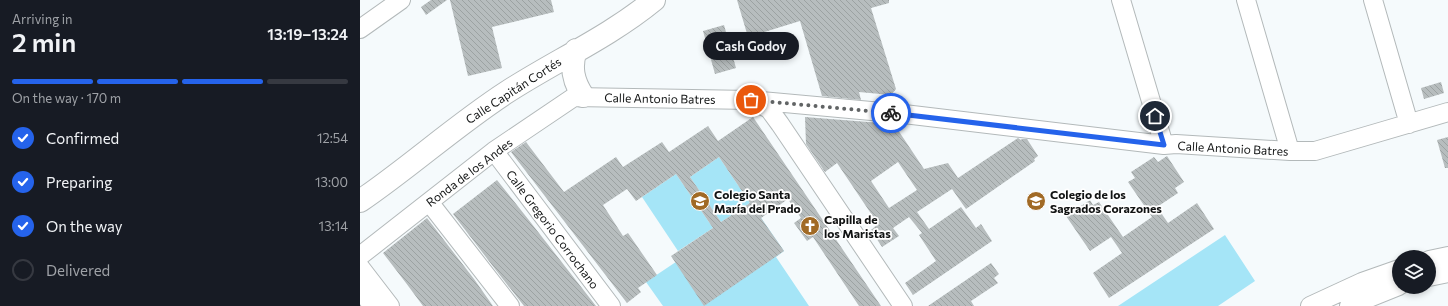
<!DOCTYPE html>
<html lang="en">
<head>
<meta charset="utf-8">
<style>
  :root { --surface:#171b24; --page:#242831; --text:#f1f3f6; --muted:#9ea1a6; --line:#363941; --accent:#2563eb }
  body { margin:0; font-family:Commissioner,sans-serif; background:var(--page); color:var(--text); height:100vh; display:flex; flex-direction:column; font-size:15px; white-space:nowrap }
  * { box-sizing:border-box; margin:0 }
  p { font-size:13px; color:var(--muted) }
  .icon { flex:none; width:22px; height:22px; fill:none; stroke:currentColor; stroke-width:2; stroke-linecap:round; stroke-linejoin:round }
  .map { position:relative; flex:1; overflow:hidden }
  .side { display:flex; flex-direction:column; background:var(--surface); width:360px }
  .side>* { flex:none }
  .fabs { position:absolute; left:1032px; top:250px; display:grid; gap:8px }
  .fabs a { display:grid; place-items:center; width:44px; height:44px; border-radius:50%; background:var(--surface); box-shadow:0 2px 6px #0003; font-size:20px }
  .pin { position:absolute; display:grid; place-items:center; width:34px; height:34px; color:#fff; margin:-17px; border:2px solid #fff; border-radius:50%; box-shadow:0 1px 4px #0007 }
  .courier { position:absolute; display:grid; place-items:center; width:40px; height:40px; margin:-20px; border:3px solid #2563eb; border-radius:50%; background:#fff; color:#222; box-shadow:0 1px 5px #0007 }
  .bubble { position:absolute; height:28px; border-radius:14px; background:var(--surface); box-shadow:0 2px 6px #0003; font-size:13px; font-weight:600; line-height:28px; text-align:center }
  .summary em { font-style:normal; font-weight:600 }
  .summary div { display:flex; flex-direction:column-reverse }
  .summary { display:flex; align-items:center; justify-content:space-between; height:68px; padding:0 12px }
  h1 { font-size:26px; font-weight:600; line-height:30px }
  .bar { display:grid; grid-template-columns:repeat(4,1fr); gap:6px 4px; align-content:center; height:48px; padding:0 12px }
  .bar i { height:5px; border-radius:3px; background:var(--line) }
  .bar .selected { background:var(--accent) }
  .bar p { grid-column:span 4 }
  ol { padding:0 12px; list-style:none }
  li { display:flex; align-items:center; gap:12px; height:44px }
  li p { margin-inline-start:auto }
  li .icon { padding:4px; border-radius:50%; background:var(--accent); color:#fff; stroke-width:4 }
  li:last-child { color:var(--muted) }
  li i { width:22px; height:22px; border:2px solid var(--line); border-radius:50% }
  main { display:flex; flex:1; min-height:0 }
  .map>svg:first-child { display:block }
</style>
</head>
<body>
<main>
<section class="side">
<div class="summary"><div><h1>2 min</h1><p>Arriving in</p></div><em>13:19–13:24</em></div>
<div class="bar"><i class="selected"></i><i class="selected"></i><i class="selected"></i><i></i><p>On the way · 170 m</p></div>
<ol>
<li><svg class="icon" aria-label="check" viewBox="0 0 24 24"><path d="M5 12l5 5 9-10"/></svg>Confirmed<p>12:54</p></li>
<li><svg class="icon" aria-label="check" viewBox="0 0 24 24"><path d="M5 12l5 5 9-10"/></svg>Preparing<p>13:00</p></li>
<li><svg class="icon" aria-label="check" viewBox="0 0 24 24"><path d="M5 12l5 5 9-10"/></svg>On the way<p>13:14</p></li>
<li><i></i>Delivered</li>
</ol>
</section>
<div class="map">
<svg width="1088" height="306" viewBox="0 0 1088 306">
  <defs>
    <pattern id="building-back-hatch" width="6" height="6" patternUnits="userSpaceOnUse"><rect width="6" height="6" fill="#b7bdbe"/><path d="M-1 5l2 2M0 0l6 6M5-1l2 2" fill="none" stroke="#9ca2a2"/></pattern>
  </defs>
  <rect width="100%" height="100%" fill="#f5fafc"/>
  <path fill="#a5e5f7" d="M359,157L390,203L361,222L330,177Z
    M316,174L353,228L318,251L282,197Z
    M395,209L424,251L416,257L449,306H303L286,282Z
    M865,235L895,281L858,306H758Z"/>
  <path fill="url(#building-back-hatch)" fill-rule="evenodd" d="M71,0H87L66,15L61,7Z
    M90,0H191L194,12L132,27L142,68L108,76Z
    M377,0H529V3L511,8L536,89L531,95L499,92L501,100L462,96L440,21L388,37Z
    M364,25L376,68L355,74L343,31Z
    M1081,82L1084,93L1064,99L1061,88Z
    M393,117L521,306H499L453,237L447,241L434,223L441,218L428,199L401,218L424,251L344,306L311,256L353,228L316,174L276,201L267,189L243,205L263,236L268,233L297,275L278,288L281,292L267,303L151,152L166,142L204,192L256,157L263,167L302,142L309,152L348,126L358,141ZM359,157L390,203L361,222L330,177Z
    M445,117L534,124L564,169L588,163L598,178L658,138L661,140L662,139H667L678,156L674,159L675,161L606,209L592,189L557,212L569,229L601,207L616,228L621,224L632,241L553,295L545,283L576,261L559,235L562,233L549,217L533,228L539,236L522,247L511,230L518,224L477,163L465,172L446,144ZM538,162L557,190L529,208L511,181Z
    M1088,137V168H1085L1077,140Z
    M807,156L824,182L815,188L818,193L797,207L808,223L837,203L854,229L749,298L733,273L762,253L751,237L730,251L706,216L730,200L733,205L739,202L763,237L792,217L768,182L775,178L771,172L794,157L798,162Z
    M137,180L168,219L236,306H164L135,269L93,214Z
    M67,218L114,279L133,306H63L46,283L23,253Z
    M631,263L639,274L634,278L638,283L611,301L614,306H568Z"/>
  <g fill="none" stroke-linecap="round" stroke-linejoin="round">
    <defs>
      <path id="minor" d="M761,0L804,145
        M886,0L930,151
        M1013,0L1049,124
        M0,29L41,0
        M393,101L409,109L420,124L543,306
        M134,151L251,306
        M69,202L150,306
        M0,256L134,151L214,97L391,100L544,114L804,145L816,144L930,151H955L1088,112
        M1069,260L1088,256
        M0,267L30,306
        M1069,277L1088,273
        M0,290L13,306
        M950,306L1002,282L1039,269
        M989,306L1039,286"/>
      <path id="major" d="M216,50C210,67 213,81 223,96
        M0,201C50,167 96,125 147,92C195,61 249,37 294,0"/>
    </defs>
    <use href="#minor" stroke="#b3b9ba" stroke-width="20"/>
    <use href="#major" stroke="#b3b9ba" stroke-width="24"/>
    <use href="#minor" stroke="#fff" stroke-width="18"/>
    <use href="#major" stroke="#fff" stroke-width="22"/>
  </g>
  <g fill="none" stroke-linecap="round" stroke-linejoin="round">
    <path stroke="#616465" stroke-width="4" stroke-dasharray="0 7.2" d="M391,100L531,113"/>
    <path stroke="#2563eb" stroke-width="5" d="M531,113L804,145L795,116"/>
  </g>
  <defs>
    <symbol id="school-disc" viewBox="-11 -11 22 22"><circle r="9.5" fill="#a16a25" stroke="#fff"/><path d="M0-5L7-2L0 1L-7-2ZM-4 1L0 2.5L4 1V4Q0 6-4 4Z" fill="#fff"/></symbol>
    <symbol id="church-disc" viewBox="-11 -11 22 22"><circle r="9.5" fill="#a16a25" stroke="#fff"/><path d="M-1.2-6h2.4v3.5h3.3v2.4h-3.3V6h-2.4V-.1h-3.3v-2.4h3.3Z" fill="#fff"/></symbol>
  </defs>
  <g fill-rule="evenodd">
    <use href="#school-disc" x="329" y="190" width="22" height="22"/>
    <use href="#school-disc" x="665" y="190" width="22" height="22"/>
    <use href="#church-disc" x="439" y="215" width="22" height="22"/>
  </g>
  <g text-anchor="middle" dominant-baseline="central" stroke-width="3.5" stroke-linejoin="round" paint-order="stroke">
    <g font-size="12" fill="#111313" stroke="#fff">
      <text transform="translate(153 90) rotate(-33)">Calle Capitán Cortés</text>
      <text transform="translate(300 98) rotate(1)">Calle Antonio Batres</text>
      <text transform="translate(873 148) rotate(3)">Calle Antonio Batres</text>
      <text transform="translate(109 172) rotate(-37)">Ronda de los Andes</text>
      <text transform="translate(193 229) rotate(53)">Calle Gregorio Corrochano</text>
    </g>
    <g font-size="12" font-weight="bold" fill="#111313" stroke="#fff" text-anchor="start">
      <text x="354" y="194">Colegio Santa<tspan x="354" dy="14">María del Prado</tspan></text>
      <text x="690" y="194">Colegio de los<tspan x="690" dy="14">Sagrados Corazones</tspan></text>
      <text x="464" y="219">Capilla de<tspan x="464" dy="14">los Maristas</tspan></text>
    </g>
  </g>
</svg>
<div class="fabs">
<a><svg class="icon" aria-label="layers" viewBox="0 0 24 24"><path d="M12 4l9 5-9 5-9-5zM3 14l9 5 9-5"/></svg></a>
</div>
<div class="pin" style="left:391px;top:100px;background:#ea580c"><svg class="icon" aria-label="bag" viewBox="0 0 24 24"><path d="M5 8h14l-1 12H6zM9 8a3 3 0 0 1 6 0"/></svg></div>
<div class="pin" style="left:795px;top:116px;background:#1f2937"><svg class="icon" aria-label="home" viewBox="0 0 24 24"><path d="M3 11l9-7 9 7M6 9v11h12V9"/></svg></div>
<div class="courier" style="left:531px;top:113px"><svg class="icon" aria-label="bike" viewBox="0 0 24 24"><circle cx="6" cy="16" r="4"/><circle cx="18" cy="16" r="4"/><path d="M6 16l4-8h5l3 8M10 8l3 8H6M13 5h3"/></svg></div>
<div class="bubble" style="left:343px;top:32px;width:96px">Cash Godoy</div>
</div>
</main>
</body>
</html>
